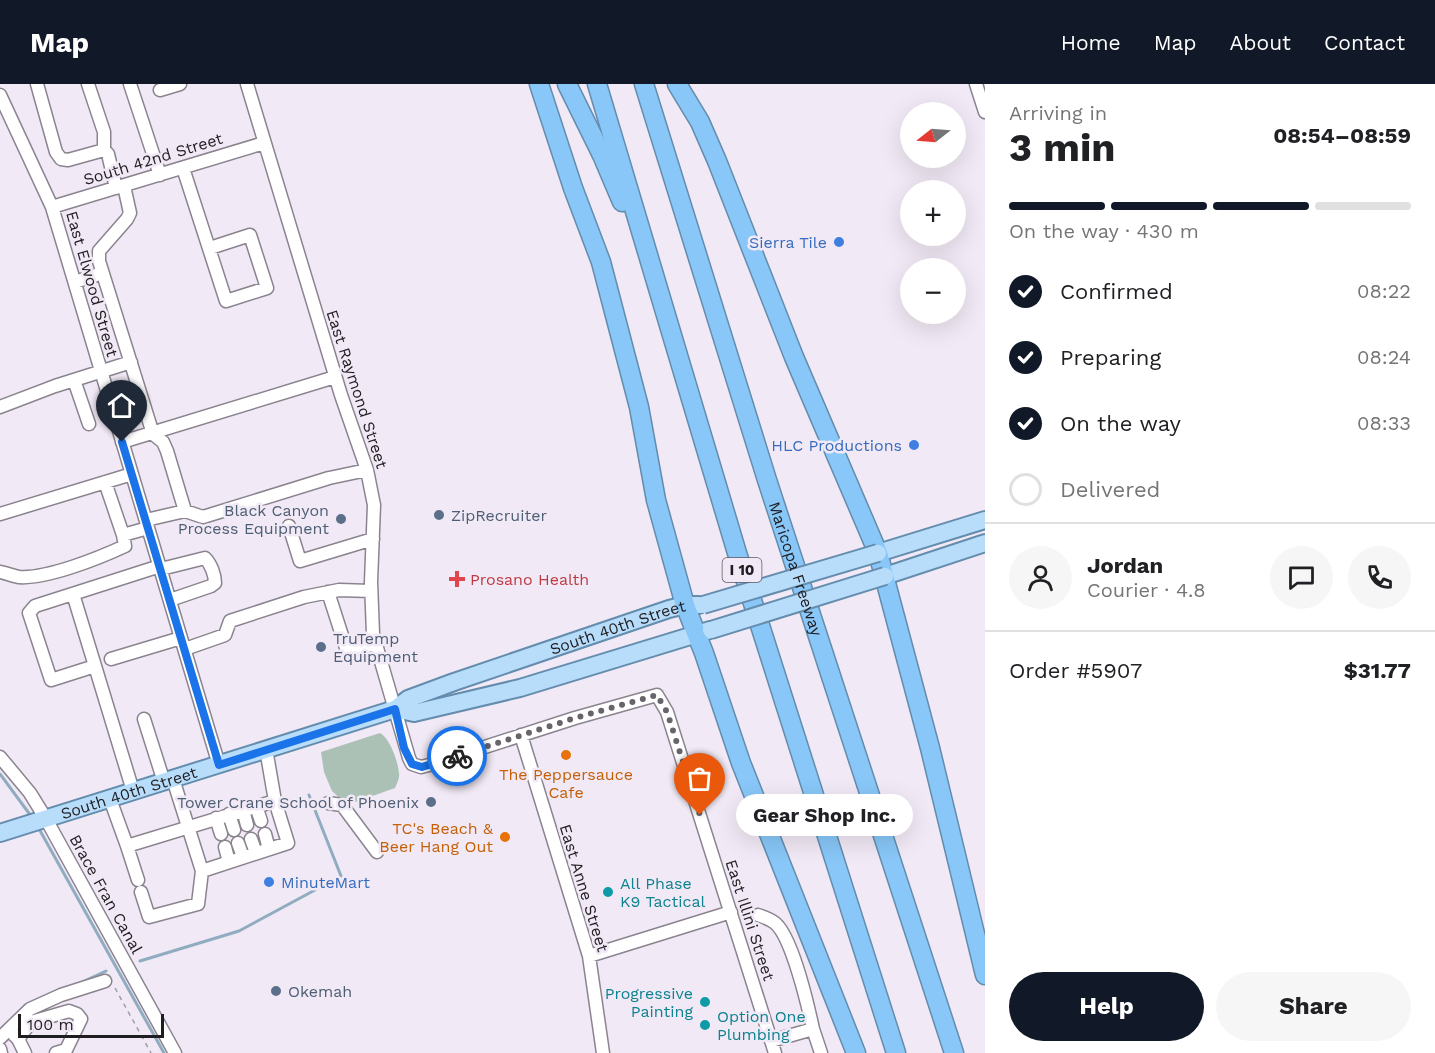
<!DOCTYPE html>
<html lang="en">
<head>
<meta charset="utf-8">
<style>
  :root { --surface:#fff; --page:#f6f6f6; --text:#202124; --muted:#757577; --line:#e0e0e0; --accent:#111827 }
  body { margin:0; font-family:"Work Sans",sans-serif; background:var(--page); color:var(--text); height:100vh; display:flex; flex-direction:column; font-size:22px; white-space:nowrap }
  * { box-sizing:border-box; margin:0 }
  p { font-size:20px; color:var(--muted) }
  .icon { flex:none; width:33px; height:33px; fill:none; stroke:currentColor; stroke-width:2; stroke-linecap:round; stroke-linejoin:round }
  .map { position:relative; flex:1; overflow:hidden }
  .drawer { display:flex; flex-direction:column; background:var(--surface); width:450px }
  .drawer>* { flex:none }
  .needle { width:39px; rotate:253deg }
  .fabs { position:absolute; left:900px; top:18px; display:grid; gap:12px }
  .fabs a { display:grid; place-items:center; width:66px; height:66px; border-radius:50%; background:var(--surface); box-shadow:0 6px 24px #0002; font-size:30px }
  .scale { position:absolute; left:18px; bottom:15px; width:146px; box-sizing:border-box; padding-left:6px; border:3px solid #201d21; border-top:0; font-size:16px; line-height:21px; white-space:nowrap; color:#201d21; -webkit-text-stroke:4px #f1e9f5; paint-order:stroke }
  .pin { position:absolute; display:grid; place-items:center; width:51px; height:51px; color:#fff; margin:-62px -26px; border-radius:50% 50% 50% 0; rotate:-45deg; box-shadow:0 0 6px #0007 }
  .pin .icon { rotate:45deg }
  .courier { position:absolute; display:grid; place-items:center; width:60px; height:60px; margin:-30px; border:4px solid #1a73e8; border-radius:50%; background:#fff; color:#222; box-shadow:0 2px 8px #0007 }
  .bubble { position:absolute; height:42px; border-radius:21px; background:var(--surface); box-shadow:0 6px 24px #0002; font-size:20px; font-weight:700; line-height:42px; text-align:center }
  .overview em { font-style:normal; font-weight:700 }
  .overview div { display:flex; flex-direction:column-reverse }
  .overview { display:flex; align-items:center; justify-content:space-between; height:102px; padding:0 24px }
  h1 { font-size:39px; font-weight:700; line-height:45px }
  .bar { display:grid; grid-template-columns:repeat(4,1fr); gap:9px 6px; align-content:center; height:72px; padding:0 24px }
  .bar i { height:8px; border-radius:4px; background:var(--line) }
  .bar .selected { background:var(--accent) }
  .bar p { grid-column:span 4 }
  .line { display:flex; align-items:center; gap:15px; padding:0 24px; border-top:2px solid var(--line) }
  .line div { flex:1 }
  .round { display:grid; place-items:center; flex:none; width:63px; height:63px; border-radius:32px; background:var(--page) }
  ol { padding:0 24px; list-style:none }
  li { display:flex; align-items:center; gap:18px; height:66px }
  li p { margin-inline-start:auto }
  li .icon { padding:6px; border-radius:50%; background:var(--accent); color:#fff; stroke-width:4 }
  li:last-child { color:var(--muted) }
  li i { width:33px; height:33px; border:3px solid var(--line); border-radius:50% }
  .action { display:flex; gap:12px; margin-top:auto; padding:12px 24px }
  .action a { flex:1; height:69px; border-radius:36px; background:var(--accent); color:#fff; font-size:24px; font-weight:700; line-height:69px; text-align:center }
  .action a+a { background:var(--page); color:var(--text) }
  header { display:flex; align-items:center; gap:36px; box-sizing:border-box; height:84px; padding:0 30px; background:var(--accent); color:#fff }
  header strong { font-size:28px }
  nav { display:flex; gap:33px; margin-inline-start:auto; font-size:21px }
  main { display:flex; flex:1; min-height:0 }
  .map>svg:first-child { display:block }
</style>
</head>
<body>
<header>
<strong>Map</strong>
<nav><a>Home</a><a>Map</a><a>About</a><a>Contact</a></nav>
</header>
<main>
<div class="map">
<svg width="985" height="969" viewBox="0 0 985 969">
  <rect width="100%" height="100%" fill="#f1e9f5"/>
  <path fill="#acc1b6" d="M380,649C390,654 398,678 399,689C400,694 397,699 395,704L347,721L332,707L324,688L321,668Z"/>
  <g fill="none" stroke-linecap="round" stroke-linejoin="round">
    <path stroke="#90acc0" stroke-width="3" d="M0,690L31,732
      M38,743L164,969
      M140,877L239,847L341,792L309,711
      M80,899L106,887"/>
    <defs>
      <path id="minor" d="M37,0L56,68L61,75L68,76L104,66L108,70L116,104
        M88,0L104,48V66
        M130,0L160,91
        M247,0L341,311L367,386L374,421L371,498L373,550L409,674L412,680L421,683L429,681L575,634L657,611L667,628L775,969
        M976,0L985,28
        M160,6L180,0
        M0,11L52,123L219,681
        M183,84L226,217L267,204L250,151L210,164
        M124,102L130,129L127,135L99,167V177L153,350L163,358L167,367L185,427
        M52,123L264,59
        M75,198L102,189
        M74,296L89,340
        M109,316L139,306
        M0,323L55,302L131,278
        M122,358L335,293
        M105,398L123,451L148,444
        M0,430L132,390
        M146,436L185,427L203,433L329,394L367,386
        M289,442L300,477L373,455
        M161,485L205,474C211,480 215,491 215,499L211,502L170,516
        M0,488C6,489 13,492 19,493C47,495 99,474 125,462L123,451
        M328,508L347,567L375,560
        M73,510L95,582
        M185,565L225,551L230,537L304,513L339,506L371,507
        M111,575L181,554
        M144,635L164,698
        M521,651L589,872L603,969
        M0,673L30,709L46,735L175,969
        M173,695L202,787L288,759L275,717L266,665
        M133,707L95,582L51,596L29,529L35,522L160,482
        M110,715L127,762L275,717
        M328,719L342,721L377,768
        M256,722L261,737
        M243,726L247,741
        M229,730L234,746
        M216,734L221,750
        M265,750L269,765
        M251,755L256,769
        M238,759L243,773
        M127,762L138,796
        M225,763L229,778
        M141,808L149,833L198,820L202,787
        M758,831C764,833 770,835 775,839C792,853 808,922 813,945
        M589,872L731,828
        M14,951L18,955L25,969
        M0,954L30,925L61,911L105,897
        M18,955L31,938L69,927L77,930L81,935L66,966L56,969
        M771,957L813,945L821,969
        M0,965L1,969"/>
      <g id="major">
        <path d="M878,469L985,436"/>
        <path d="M885,492L985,459"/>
        <path d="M395,625L414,629L520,604L710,546"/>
        <path id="s1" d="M0,749L395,625L408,615L454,598L669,525L685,521H699"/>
      </g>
      <g id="highway">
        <path d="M539,0L573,104L601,178L639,323L656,416L685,521L704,569L741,679L856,969"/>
        <path d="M567,0L602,71L622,118"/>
        <path d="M597,0L737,469L896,969"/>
        <path id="s2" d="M644,0L767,396L954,969"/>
        <path d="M677,0L700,38L717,77L794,273L878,469L930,664L985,891"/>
      </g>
    </defs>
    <use href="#minor" stroke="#8b848f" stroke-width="15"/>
    <use href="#major" stroke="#648cad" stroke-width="20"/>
    <use href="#highway" stroke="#648cad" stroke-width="21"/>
    <path stroke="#a19ba4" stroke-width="1.5" stroke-dasharray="4.5 4.5" stroke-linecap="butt" d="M115,904L151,969"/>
    <use href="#minor" stroke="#fff" stroke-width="12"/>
    <use href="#major" stroke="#b8ddfb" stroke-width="16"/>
    <use href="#highway" stroke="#88c7f8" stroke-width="18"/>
    <defs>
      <path id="major-bridge" d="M703,521L878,469
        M711,546L885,492"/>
    </defs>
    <use href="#major-bridge" stroke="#648cad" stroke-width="20" stroke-linecap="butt"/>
    <use href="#major-bridge" stroke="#b8ddfb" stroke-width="16"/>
  </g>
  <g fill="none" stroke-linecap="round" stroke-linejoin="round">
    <path stroke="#69646b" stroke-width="6" stroke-dasharray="0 10.8" d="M457,672L575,634L657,611L667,628L700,731"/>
    <path stroke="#1a73e8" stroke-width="8" d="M122,358L219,681L395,625L404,664L412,680L422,683L457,672"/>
  </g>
  <g fill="#3f7fe0" stroke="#f1e9f5" stroke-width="2">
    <circle cx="839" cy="158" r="6"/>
    <circle cx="914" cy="361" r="6"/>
    <circle cx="269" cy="798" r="6"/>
  </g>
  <g fill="#5c6f8a" stroke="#f1e9f5" stroke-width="2">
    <circle cx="439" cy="431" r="6"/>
    <circle cx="341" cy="435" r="6"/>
    <circle cx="321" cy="563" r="6"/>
    <circle cx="431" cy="718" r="6"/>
    <circle cx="276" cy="907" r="6"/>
  </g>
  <path fill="#e0444e" stroke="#f1e9f5" stroke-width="2" d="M454 486h6v6h6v6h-6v6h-6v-6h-6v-6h6z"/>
  <g fill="#e8710a" stroke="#f1e9f5" stroke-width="2">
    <circle cx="566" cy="671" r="6"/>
    <circle cx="505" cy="753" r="6"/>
  </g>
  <g fill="#0f9aa8" stroke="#f1e9f5" stroke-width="2">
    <circle cx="608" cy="808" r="6"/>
    <circle cx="705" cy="918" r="6"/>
    <circle cx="705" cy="941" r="6"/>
  </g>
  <g text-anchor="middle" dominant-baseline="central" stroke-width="5" stroke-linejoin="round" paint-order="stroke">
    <rect fill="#f1e9f5" stroke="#5f5a61" stroke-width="1.5" x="722.5" y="474" width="39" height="24" rx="4.5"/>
    <g font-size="15" font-weight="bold" fill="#201d21">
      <text x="742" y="486">I 10</text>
    </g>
    <g font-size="16" fill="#201d21" stroke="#f1e9f5">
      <text transform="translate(153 75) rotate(-17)">South 42nd Street</text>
      <text transform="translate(92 200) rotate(74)">East Elwood Street</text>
      <text transform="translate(357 305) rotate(72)">East Raymond Street</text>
      <text stroke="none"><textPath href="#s2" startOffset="508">Maricopa Freeway</textPath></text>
      <text stroke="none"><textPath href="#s1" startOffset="652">South 40th Street</textPath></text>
      <text stroke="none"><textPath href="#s1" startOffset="135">South 40th Street</textPath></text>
      <text transform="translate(584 804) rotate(73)">East Anne Street</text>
      <text transform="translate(106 810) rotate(61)">Brace Fran Canal</text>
      <text transform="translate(750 836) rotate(72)">East Illini Street</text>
    </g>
    <g font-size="16" fill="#366cbe" stroke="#f1e9f5" text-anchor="end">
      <text x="827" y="158">Sierra Tile</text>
      <text x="902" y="361">HLC Productions</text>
      <text x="281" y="798" text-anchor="start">MinuteMart</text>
    </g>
    <g font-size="16" fill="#4e5e75" stroke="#f1e9f5" text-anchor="start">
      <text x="329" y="426" text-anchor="end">Black Canyon<tspan x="329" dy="18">Process Equipment</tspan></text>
      <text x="451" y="431">ZipRecruiter</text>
      <text x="333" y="554">TruTemp<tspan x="333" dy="18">Equipment</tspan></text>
      <text x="419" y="718" text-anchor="end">Tower Crane School of Phoenix</text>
      <text x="288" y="907">Okemah</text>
    </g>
    <g font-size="16" fill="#be3a42" stroke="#f1e9f5" text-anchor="start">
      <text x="470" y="495">Prosano Health</text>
    </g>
    <g font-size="16" fill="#c56008" stroke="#f1e9f5">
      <text x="566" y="690">The Peppersauce<tspan x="566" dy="18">Cafe</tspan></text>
      <text x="493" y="744" text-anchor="end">TC's Beach &amp;<tspan x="493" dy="18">Beer Hang Out</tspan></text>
    </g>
    <g font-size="16" fill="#0d838f" stroke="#f1e9f5" text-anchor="start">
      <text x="620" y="799">All Phase<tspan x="620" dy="18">K9 Tactical</tspan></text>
      <text x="693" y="909" text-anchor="end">Progressive<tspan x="693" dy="18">Painting</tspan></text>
      <text x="717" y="932">Option One<tspan x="717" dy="18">Plumbing</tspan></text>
    </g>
  </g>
</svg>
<div class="fabs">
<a><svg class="needle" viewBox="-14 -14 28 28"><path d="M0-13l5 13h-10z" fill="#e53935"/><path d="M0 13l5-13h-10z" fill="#757577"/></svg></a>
<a>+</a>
<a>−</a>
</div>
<div class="scale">100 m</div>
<div class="pin" style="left:700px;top:731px;background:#ea580c"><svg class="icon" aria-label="bag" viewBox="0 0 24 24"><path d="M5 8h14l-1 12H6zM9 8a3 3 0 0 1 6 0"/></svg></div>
<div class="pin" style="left:122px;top:358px;background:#1f2937"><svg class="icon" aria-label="home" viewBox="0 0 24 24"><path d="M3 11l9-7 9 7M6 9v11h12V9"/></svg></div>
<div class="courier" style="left:457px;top:672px"><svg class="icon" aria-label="bike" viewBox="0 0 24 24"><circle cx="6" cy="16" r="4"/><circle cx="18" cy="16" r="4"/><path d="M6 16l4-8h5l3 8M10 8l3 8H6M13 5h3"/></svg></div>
<div class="bubble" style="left:736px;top:710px;width:177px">Gear Shop Inc.</div>
</div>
<section class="drawer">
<div class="overview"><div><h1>3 min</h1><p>Arriving in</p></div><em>08:54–08:59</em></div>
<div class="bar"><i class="selected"></i><i class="selected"></i><i class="selected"></i><i></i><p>On the way · 430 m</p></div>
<ol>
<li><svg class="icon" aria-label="check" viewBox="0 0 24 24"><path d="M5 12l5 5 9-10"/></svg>Confirmed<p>08:22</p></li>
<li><svg class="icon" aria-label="check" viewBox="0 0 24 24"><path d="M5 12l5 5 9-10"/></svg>Preparing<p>08:24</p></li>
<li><svg class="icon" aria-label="check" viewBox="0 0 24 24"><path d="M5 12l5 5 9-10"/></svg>On the way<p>08:33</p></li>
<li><i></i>Delivered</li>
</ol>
<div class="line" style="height:108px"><a class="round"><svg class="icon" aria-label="person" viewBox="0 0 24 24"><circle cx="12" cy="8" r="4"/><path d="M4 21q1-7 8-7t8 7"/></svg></a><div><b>Jordan</b><p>Courier · 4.8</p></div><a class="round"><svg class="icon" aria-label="chat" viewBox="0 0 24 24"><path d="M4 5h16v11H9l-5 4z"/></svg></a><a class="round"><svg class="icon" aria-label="phone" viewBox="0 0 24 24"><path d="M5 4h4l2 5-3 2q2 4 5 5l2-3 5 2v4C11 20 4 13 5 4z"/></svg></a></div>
<div class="line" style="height:78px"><div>Order #5907</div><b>$31.77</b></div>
<div class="action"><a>Help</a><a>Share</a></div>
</section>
</main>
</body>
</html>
